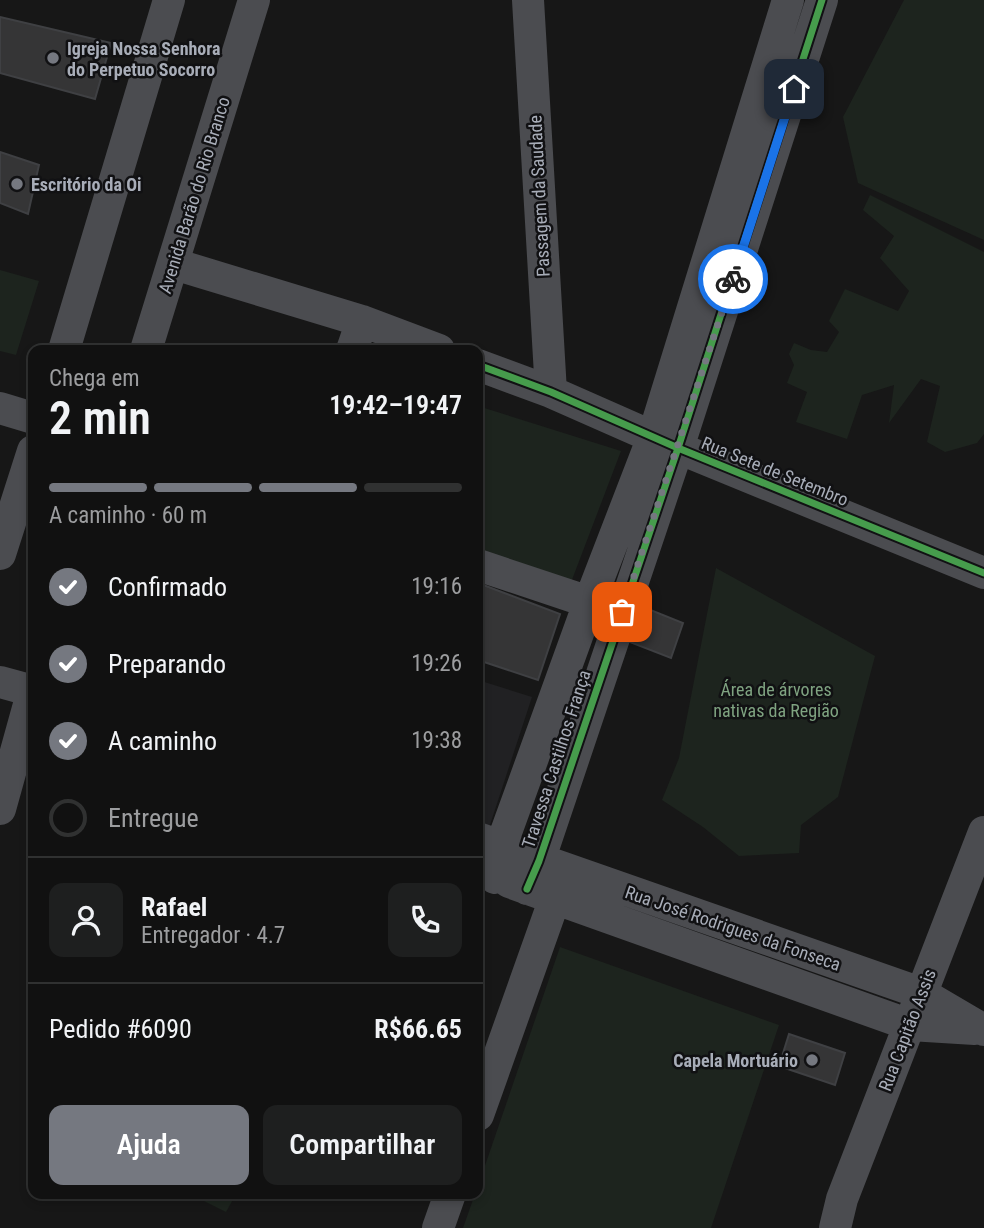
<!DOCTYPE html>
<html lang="pt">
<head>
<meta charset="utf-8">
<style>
  :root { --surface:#111; --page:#1e1f1f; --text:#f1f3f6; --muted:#9c9d9f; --line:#303131; --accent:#757880 }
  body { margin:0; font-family:"Roboto Condensed",sans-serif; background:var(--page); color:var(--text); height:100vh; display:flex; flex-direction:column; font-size:26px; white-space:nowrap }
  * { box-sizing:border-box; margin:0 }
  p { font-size:23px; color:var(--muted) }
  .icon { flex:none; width:38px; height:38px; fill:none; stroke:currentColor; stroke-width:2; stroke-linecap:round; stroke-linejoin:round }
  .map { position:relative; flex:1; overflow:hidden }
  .drawer { position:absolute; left:28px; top:345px; width:455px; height:854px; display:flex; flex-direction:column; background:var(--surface); border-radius:14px; box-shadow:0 4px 10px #0003,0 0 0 2px var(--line) }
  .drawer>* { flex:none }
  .pin { position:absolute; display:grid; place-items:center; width:60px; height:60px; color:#fff; margin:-30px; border-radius:14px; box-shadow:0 4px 10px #0006 }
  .courier { position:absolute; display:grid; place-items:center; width:70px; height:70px; margin:-35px; border:5px solid #1a73e8; border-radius:50%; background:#fff; color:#222; box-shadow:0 2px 9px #0007 }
  .summary em { font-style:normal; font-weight:600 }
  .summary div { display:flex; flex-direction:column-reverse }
  .summary { display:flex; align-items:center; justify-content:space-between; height:119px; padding:0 21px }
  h1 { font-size:46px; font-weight:600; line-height:52px }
  .bar { display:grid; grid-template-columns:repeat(4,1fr); gap:10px 7px; align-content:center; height:84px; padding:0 21px }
  .bar i { height:9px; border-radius:5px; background:var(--line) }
  .bar .on { background:var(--accent) }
  .bar p { grid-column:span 4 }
  .line { display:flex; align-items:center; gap:18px; padding:0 21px; border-top:2px solid var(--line) }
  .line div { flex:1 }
  .round { display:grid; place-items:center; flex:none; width:74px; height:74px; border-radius:14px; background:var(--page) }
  ol { padding:0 21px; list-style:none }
  li { display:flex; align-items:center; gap:21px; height:77px }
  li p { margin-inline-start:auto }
  li .icon { padding:7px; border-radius:50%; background:var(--accent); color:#fff; stroke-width:4 }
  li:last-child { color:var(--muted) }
  li i { width:38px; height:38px; border:4px solid var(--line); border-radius:50% }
  .button { display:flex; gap:14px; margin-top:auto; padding:14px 21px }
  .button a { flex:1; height:80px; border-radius:14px; background:var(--accent); color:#fff; font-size:28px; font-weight:600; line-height:80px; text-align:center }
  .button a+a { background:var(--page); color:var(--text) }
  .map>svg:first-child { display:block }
</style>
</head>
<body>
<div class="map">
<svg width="984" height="1228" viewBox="0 0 984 1228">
  <rect width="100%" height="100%" fill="#171717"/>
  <path fill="#212123" d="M478,680L532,697L487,834L478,831Z"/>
  <path fill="#1d241e" d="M904,0H984V240L858,183L843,117Z
    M870,195L984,252V434L977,443L945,452L927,442L940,386L921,379L889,423L894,385L862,395L847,439L796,422L807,392L787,383L794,365L789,354L794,343L811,350L827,352L839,332L829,321L845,289L898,311L909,291L880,258L894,236L863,210Z
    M0,270L39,281L16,355L0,351Z
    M478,406L621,451L570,585L478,553Z
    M716,568L875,656L838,797L801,825L799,853L739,856L703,827L662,800L679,758Z
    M560,947L779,1025L711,1228H463L475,1194H478V1186Z
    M190,1194H236L226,1212Z"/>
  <path fill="#353536" stroke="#3f4043" stroke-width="2" d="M0,17L111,43L95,99L0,73Z
    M0,152L39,165L28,214L0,203Z
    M478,583L560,614L538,680L478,660Z
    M633,603L683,623L671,658L622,639Z
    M789,1034L845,1053L835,1085L779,1066Z"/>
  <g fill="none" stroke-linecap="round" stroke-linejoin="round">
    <path stroke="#4b4c50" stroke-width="32" d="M528,0L551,392
      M174,264L362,321L439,350
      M64,350L169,0
      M146,350L254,0
      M352,350L362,321
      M478,365L551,392L678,448L984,573
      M0,408L33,418
      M0,554L33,451
      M478,565L607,608
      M0,682L33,691
      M0,809L33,690
      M478,838L921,993L984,1030
      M495,878L501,846L589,603L653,437L788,0
      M509,882L910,1025L975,1029
      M527,889L539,861L678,448L822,0
      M478,1115L555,898
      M438,1228L450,1194
      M835,1228L842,1199L984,832"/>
    <defs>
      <path id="cycleway" d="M478,365L551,392L678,448L984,573
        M527,889L539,861L678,448L822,0"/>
    </defs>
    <use href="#cycleway" stroke="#111113" stroke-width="11"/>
    <use href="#cycleway" stroke="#469c4c" stroke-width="7"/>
  </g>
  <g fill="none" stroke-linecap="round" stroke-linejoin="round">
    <path stroke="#757880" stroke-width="7" stroke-dasharray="0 12.6" d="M622,612L733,279"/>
    <path stroke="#1a73e8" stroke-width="9" d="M733,279L794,89"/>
  </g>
  <g fill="#757880" stroke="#111113" stroke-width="2.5">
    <circle cx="53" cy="58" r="7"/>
    <circle cx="17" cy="184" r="7"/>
    <circle cx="812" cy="1060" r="7"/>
  </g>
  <g text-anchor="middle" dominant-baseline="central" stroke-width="5" stroke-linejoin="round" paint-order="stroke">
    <g font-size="18" font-weight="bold" fill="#a8adb8" stroke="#111113" text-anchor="start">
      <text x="67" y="48">Igreja Nossa Senhora<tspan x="67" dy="21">do Perpetuo Socorro</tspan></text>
      <text x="31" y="184">Escritório da Oi</text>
      <text x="798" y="1060" text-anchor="end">Capela Mortuário</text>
    </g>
    <g font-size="18" fill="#a8adb8" stroke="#111113">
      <text transform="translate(194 195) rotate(-73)">Avenida Barão do Rio Branco</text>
      <text transform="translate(539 196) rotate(-93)">Passagem da Saudade</text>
      <text transform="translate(775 471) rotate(22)">Rua Sete de Setembro</text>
      <text transform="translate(556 759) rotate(-72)">Travessa Castilhos França</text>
      <text transform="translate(733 928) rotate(19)">Rua José Rodrigues da Fonseca</text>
      <text transform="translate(907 1030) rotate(-69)">Rua Capitão Assis</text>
    </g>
    <g font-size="18" fill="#7fa381" stroke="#111113">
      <text x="776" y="689">Área de árvores<tspan x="776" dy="21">nativas da Região</tspan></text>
    </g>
  </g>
</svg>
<div class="pin" style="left:622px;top:612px;background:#ea580c"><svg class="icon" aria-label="bag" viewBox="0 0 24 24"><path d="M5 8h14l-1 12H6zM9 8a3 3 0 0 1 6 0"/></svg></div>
<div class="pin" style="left:794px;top:89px;background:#1f2937"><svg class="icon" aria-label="home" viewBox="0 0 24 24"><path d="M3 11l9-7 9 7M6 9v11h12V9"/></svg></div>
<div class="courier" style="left:733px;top:279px"><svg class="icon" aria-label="bike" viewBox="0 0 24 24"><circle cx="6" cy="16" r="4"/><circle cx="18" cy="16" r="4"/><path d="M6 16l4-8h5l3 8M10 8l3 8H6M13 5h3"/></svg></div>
<section class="drawer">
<div class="summary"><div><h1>2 min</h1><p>Chega em</p></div><em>19:42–19:47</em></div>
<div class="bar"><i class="on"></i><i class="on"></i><i class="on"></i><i></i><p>A caminho · 60 m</p></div>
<ol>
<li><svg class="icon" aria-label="check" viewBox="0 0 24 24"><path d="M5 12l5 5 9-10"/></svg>Confirmado<p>19:16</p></li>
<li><svg class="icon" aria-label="check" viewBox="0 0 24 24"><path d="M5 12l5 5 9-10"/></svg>Preparando<p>19:26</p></li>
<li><svg class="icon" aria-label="check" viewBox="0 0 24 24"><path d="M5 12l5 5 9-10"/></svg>A caminho<p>19:38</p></li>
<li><i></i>Entregue</li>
</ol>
<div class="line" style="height:126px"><a class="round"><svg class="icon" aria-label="person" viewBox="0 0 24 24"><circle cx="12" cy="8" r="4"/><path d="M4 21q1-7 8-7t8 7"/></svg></a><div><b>Rafael</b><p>Entregador · 4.7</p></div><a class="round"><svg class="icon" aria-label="phone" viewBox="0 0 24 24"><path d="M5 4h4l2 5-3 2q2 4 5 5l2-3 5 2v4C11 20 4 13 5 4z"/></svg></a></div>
<div class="line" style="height:91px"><div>Pedido #6090</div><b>R$66.65</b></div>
<div class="button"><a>Ajuda</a><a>Compartilhar</a></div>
</section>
</div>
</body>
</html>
